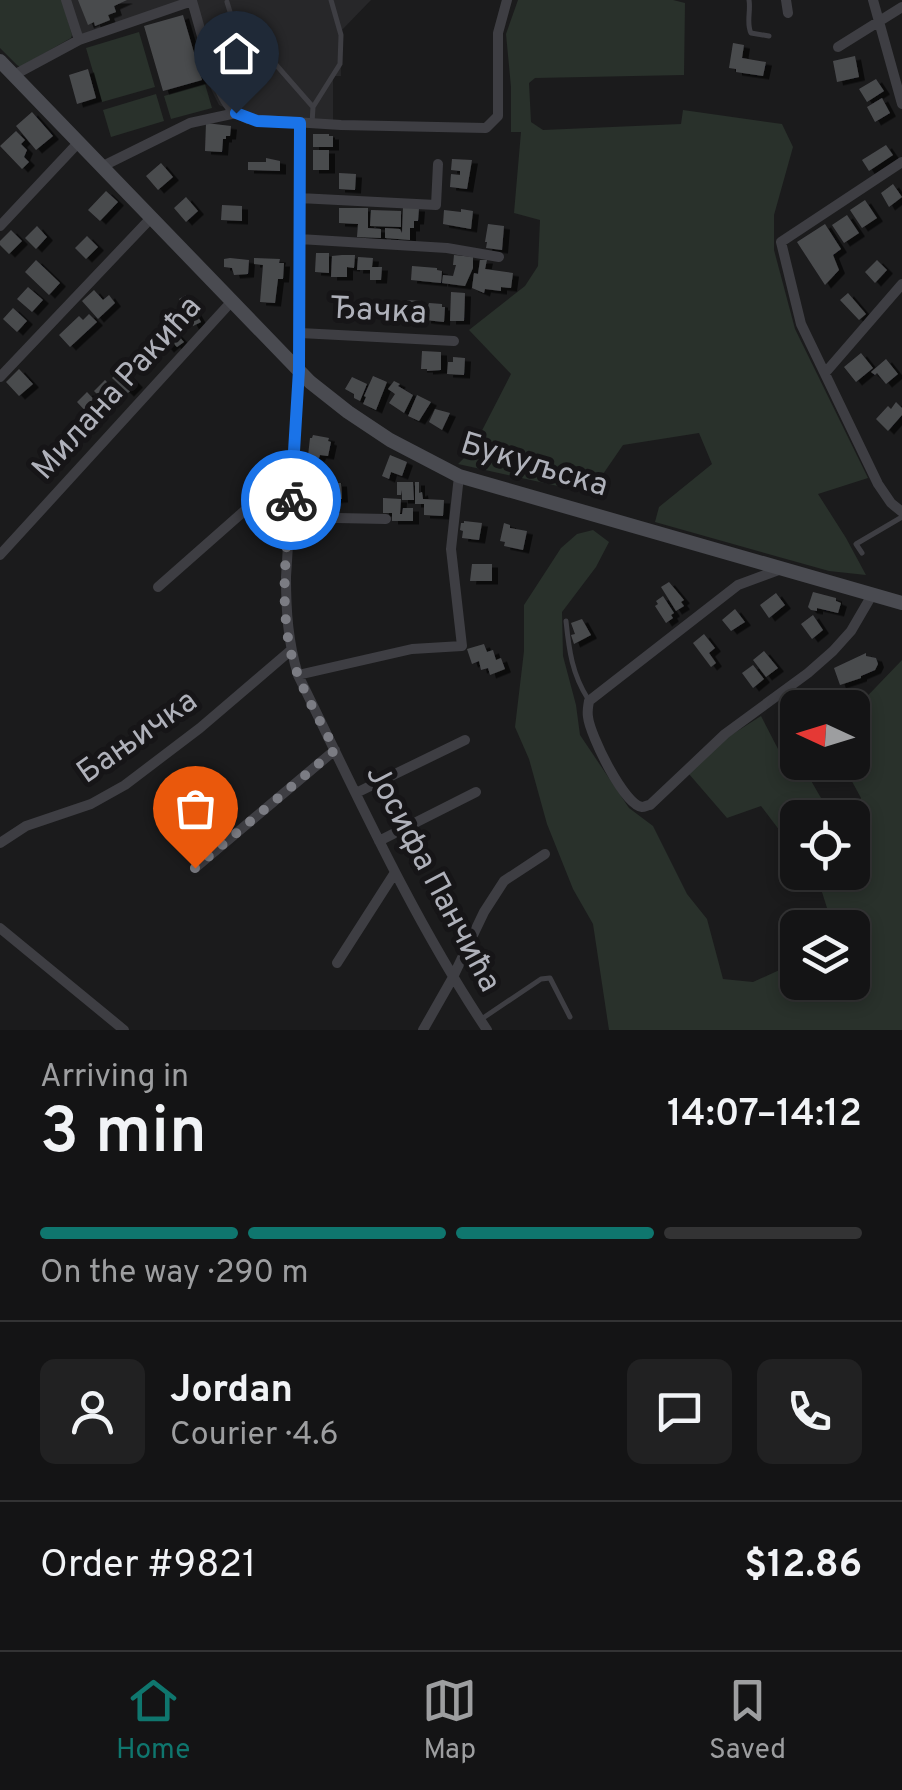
<!DOCTYPE html>
<html lang="en">
<head>
<meta charset="utf-8">
<style>
  :root { --surface:#141415; --page:#212122; --text:#f1f3f6; --muted:#9d9ea0; --line:#333334; --accent:#0f766e }
  body { margin:0; font-family:Overpass,sans-serif; background:var(--page); color:var(--text); height:100vh; display:flex; flex-direction:column; font-size:38px; white-space:nowrap }
  * { box-sizing:border-box; margin:0 }
  p { font-size:32px; color:var(--muted) }
  .icon { flex:none; width:55px; height:55px; fill:none; stroke:currentColor; stroke-width:2; stroke-linecap:round; stroke-linejoin:round }
  .map { position:relative; height:1030px; overflow:hidden }
  .side { display:flex; flex-direction:column; background:var(--surface); flex:1 }
  .side>* { flex:none }
  .needle { width:65px; rotate:274deg }
  .buttons { position:absolute; left:780px; top:690px; display:grid; gap:20px }
  .buttons a { display:grid; place-items:center; width:90px; height:90px; border-radius:15px; background:var(--surface); box-shadow:0 5px 15px #0003,0 0 0 2px var(--line); font-size:50px }
  .pin { position:absolute; display:grid; place-items:center; width:85px; height:85px; color:#fff; margin:-102px -42px; border-radius:50% 50% 50% 0; rotate:-45deg; box-shadow:0 0 10px #0007 }
  .pin .icon { rotate:45deg }
  .courier { position:absolute; display:grid; place-items:center; width:100px; height:100px; margin:-50px; border:8px solid #1a73e8; border-radius:50%; background:#fff; color:#222; box-shadow:0 2px 12px #0007 }
  .headline em { font-style:normal; font-weight:600 }
  .headline div { display:flex; flex-direction:column-reverse }
  .headline { display:flex; align-items:center; justify-content:space-between; height:170px; padding:0 40px }
  h1 { font-size:65px; font-weight:600; line-height:75px }
  .bar { display:grid; grid-template-columns:repeat(4,1fr); gap:15px 10px; align-content:center; height:120px; padding:0 40px }
  .bar i { height:12px; border-radius:8px; background:var(--line) }
  .bar .on { background:var(--accent) }
  .bar p { grid-column:span 4 }
  .line { display:flex; align-items:center; gap:25px; padding:0 40px; border-top:2px solid var(--line) }
  .line div { flex:1 }
  .round { display:grid; place-items:center; flex:none; width:105px; height:105px; border-radius:15px; background:var(--page) }
  .tabs { display:flex; justify-content:space-around; align-items:center; height:140px; border-top:2px solid var(--line); background:var(--surface); font-size:28px; color:var(--muted) }
  .tabs a { display:grid; justify-items:center; gap:5px }
  .tabs .on { color:var(--accent) }
  .map>svg:first-child { display:block }
</style>
</head>
<body>
<div class="map">
<svg width="902" height="1030" viewBox="0 0 902 1030">
  <defs>
    <filter id="shadow"><feDropShadow dx="6" dy="3.5" stdDeviation="0" flood-color="#0009"/></filter>
  </defs>
  <rect width="100%" height="100%" fill="#1b1b1c"/>
  <path fill="#272729" d="M66,0H371L340,32L341,76H333V126L236,113L219,105L211,89L192,1L79,40Z"/>
  <path fill="#29312b" d="M0,0H62L72,35L71,38L20,67L17,65L0,48Z
    M518,0H673L685,3L684,75L535,78L529,83L531,122L543,130L681,124L683,110L782,124L793,147L774,215V250L795,329L868,478L818,494L846,538L866,575L829,571L655,522L659,507L712,464L699,433L623,445L590,493L458,464L472,450L511,374L469,330L525,286L538,266L540,220L514,213L521,132H511V87L506,34Z
    M139,32L155,87L102,102L86,48Z
    M205,84L212,108L171,119L164,96Z
    M156,94L164,121L111,137L103,110Z
    M593,530L609,542L596,567L562,612L563,656L576,705L580,735L629,808L653,826L687,894L707,919L723,979L753,982L797,962L798,982H852V928L833,927L816,873L852,872V818L836,817L851,813L861,798L842,763L852,762L853,711L902,660V1030H609L593,924L573,889L547,824L529,759L515,727L524,651V605L561,548L577,534Z
    M761,716L791,774L806,772L832,817L798,818L797,839L793,832L780,831L761,806L727,818L689,774L725,739Z"/>
  <path fill="#4a4b4e" filter="url(#shadow)" d="M78,0H127L114,6L116,12L108,15L110,20L95,26L94,22L88,25Z
    M183,15L202,80L163,91L144,26Z
    M733,43L744,45L742,58L766,62L763,76L736,72V69L729,68Z
    M855,56L859,77L837,82L833,61Z
    M88,69L96,98L77,104L69,75Z
    M876,79L884,91L867,102L859,89Z
    M882,98L890,113L875,122L867,107Z
    M32,112L53,136L36,150L16,126Z
    M206,123L231,126L230,136H226V139H223L222,152L205,151Z
    M16,131L25,140L21,144L27,150L24,157L29,162L22,169L0,146Z
    M313,134H329V136H333V147H313Z
    M886,145L893,155L869,171L862,160Z
    M313,150H329V170H313Z
    M266,158L280,161V171L248,170V162H266Z
    M452,159L472,160L467,189L450,187L451,174L460,175V171L451,170Z
    M161,163L173,177L158,190L146,176Z
    M339,173L356,174L355,190L339,189Z
    M893,184L902,197L889,207L881,193Z
    M106,191L118,202L100,221L88,210Z
    M186,197L198,211L186,222L174,208Z
    M865,200L877,218L862,228L850,210Z
    M222,205L242,206V221L221,220Z
    M403,207L419,208L418,221H414V228H410V240L385,238V228L400,229L402,233Z
    M339,208H368V228L381,229V238L357,237L358,224L339,223Z
    M461,209L473,211L471,229L443,224L444,210L461,212Z
    M371,210L401,211V227L370,226Z
    M847,215L859,233L844,243L832,225Z
    M488,224L504,226L502,250L486,248L487,242H485Z
    M825,224L841,249L833,255L839,270L825,285L797,242Z
    M37,226L47,237L36,249L25,238Z
    M11,230L22,241L9,254L0,245V241Z
    M87,236L98,247L86,259L75,248Z
    M316,253H329V273L315,272Z
    M342,255H355L354,268L347,267V277H331L332,256Z
    M454,255L473,257V268L465,286L442,283L443,275L453,276L456,265H453Z
    M358,257L373,258L372,267H382L381,280H370V270H357Z
    M230,258L249,260L248,274L234,275L232,268L224,267V259Z
    M254,258L280,259L279,263H284L283,279H278L275,303L260,302L263,265L254,264Z
    M36,260L60,283L49,295L25,272Z
    M480,260H487L485,269L513,273L511,288L501,287V291L485,289L484,293L472,288L474,273L478,274Z
    M877,260L887,270L875,283L865,272Z
    M412,266L437,268V270L442,271L441,283L411,280Z
    M28,287L43,300L32,312L17,299Z
    M94,290L103,300L109,295L115,303L98,319L82,301Z
    M451,292L465,293L464,321H450Z
    M848,293L866,314L859,320L840,300Z
    M186,295L201,322L193,326L179,299Z
    M407,300L422,301L421,321L408,320Z
    M429,303L442,304V307H445L444,322L425,320L426,306H428Z
    M13,308L27,321L17,332L3,319Z
    M89,314L97,322L70,347L59,335L79,316L83,320Z
    M167,323L184,342L177,347L174,344L168,349L158,338L164,333L160,329Z
    M422,351L441,352V370L427,371V369H421Z
    M861,353L873,368L856,382L844,367Z
    M453,357L465,358L464,375L447,374L448,362H453Z
    M886,359L898,374L886,384L877,373L875,375L871,372Z
    M121,368L137,384L128,393L112,378Z
    M19,369L33,384L19,396L6,382Z
    M373,376L387,382L376,410L363,404L366,397L364,396Z
    M352,377L367,384L360,401L354,398V394L345,389Z
    M105,380L117,392L106,403L94,391Z
    M394,381L400,384L398,386L413,395L404,413L389,403L395,394L388,389Z
    M87,392L100,406L90,416L77,402Z
    M417,395L431,402L419,421L408,416Z
    M896,402L902,408V415L888,431L876,419L888,406L891,409Z
    M435,409L450,413L442,430L429,422Z
    M313,435L329,438L328,441L331,442L328,456L320,455L319,458L308,456L310,438H312Z
    M390,455L407,462L402,476L391,472L389,479L382,476Z
    M326,480H336V483H341L342,499L317,501L316,485H327Z
    M397,482H413L414,500H402V490L401,495H397Z
    M415,482H419V493L422,492L423,499L444,500L443,516L424,515V504H415Z
    M383,498L401,499L400,514H402L403,508H413V521H392V513H383Z
    M464,521L482,523L479,540L462,538L463,531L460,530L461,523H464Z
    M504,523L510,525V528L527,531L523,550L504,546L505,542L500,541Z
    M472,564H492V581H470Z
    M669,582L684,600L681,602L684,606L676,611L661,587Z
    M813,592L836,598V601L841,603L838,613L817,608V611L811,610L808,607Z
    M776,593L785,605L769,618L760,605Z
    M663,596L674,613L671,615L673,618L666,623L655,606L658,604L656,601Z
    M735,609L745,622L731,631L722,620Z
    M813,615L823,630L812,639L801,624Z
    M582,619L591,635L574,644L571,635L575,634L571,623Z
    M704,634L715,648L709,653L716,663L711,667L693,643Z
    M484,644L487,652L493,650L496,660L501,658L505,669L490,675L488,668L481,670L479,661L472,664L467,649Z
    M764,651L778,668L766,677L753,660Z
    M866,653V656L876,658L878,664L875,670L861,676V678L840,685L834,668Z
    M753,665L764,679L753,688L742,673Z"/>
  <g fill="none" stroke-linecap="round" stroke-linejoin="round">
    <path stroke="#3e3e43" stroke-width="5" d="M749,0C751,11 746,24 751,33L769,36
      M227,2L234,25L240,35L264,51L313,107
      M312,123L313,107L340,64L341,35L331,0
      M862,553L856,544L902,517
      M566,621C569,650 572,674 588,699
      M483,1018L541,979L550,978L570,1017"/>
    <path stroke="#3e3e43" stroke-width="10" d="M66,0L79,40
      M786,0L788,13
      M873,0L902,104
      M838,47L902,7
      M14,75L79,40L192,1C200,27 214,87 229,106C234,113 241,115 248,119L341,125L486,128L498,116V33L507,0
      M300,123L299,370L286,577C286,611 288,642 298,675C357,795 412,918 487,1030
      M902,162L781,242L801,324L878,484L891,503L902,512
      M101,167L190,123L236,113
      M299,198L436,205L438,164
      M0,226L78,143
      M299,239L447,248L499,257
      M300,333L454,341
      M825,373L902,284
      M0,377L151,218
      M289,517L386,519
      M0,555L232,301
      M784,568L738,585L589,701C588,708 587,710 588,717C590,735 624,805 642,807C645,807 647,805 650,805L725,734L808,673L833,651L851,631L872,595
      M158,587L268,490L285,479L293,478
      M298,675L412,649L462,646L451,549L459,476
      M356,793L465,740
      M379,841L476,792
      M0,843L26,826L91,804L125,785L200,728L290,651
      M195,868L335,750
      M0,928L124,1030
      M337,963L394,874
      M423,1030L452,979L484,912L504,881L545,854"/>
    <path stroke="#4a4b51" stroke-width="14" d="M0,61L310,382L348,412L390,440L459,476L902,603"/>
  </g>
  <g fill="none" stroke-linecap="round" stroke-linejoin="round">
    <path stroke="#7b7c83" stroke-width="10" stroke-dasharray="0 18" d="M195,868L335,750C319,718 298,685 290,649C280,601 286,548 291,500"/>
    <path stroke="#1a73e8" stroke-width="12" d="M236,113L257,121L300,123L299,370L291,500"/>
  </g>
  <g text-anchor="middle" dominant-baseline="central" stroke-width="10" stroke-linejoin="round" paint-order="stroke">
    <g font-size="32" fill="#afb1ba" stroke="#161517">
      <text transform="translate(378 312) rotate(3)">Ђачка</text>
      <text transform="translate(118 389) rotate(-48)">Милана Ракића</text>
      <text transform="translate(534 466) rotate(17)">Букуљска</text>
      <text transform="translate(138 738) rotate(-35)">Бањичка</text>
      <text transform="translate(432 879) rotate(62)">Јосифа Панчића</text>
    </g>
  </g>
</svg>
<div class="buttons">
<a><svg class="needle" viewBox="-14 -14 28 28"><path d="M0-13l5 13h-10z" fill="#e53935"/><path d="M0 13l5-13h-10z" fill="#9d9ea0"/></svg></a>
<a><svg class="icon" aria-label="locate" viewBox="0 0 24 24"><circle cx="12" cy="12" r="6"/><path d="M12 2v4M12 18v4M2 12h4M18 12h4"/></svg></a>
<a><svg class="icon" aria-label="layers" viewBox="0 0 24 24"><path d="M12 4l9 5-9 5-9-5zM3 14l9 5 9-5"/></svg></a>
</div>
<div class="pin" style="left:195px;top:868px;background:#ea580c"><svg class="icon" aria-label="bag" viewBox="0 0 24 24"><path d="M5 8h14l-1 12H6zM9 8a3 3 0 0 1 6 0"/></svg></div>
<div class="pin" style="left:236px;top:113px;background:#1f2937"><svg class="icon" aria-label="home" viewBox="0 0 24 24"><path d="M3 11l9-7 9 7M6 9v11h12V9"/></svg></div>
<div class="courier" style="left:291px;top:500px"><svg class="icon" aria-label="bike" viewBox="0 0 24 24"><circle cx="6" cy="16" r="4"/><circle cx="18" cy="16" r="4"/><path d="M6 16l4-8h5l3 8M10 8l3 8H6M13 5h3"/></svg></div>
</div>
<section class="side">
<div class="headline"><div><h1>3 min</h1><p>Arriving in</p></div><em>14:07–14:12</em></div>
<div class="bar"><i class="on"></i><i class="on"></i><i class="on"></i><i></i><p>On the way · 290 m</p></div>
<div class="line" style="height:180px"><a class="round"><svg class="icon" aria-label="person" viewBox="0 0 24 24"><circle cx="12" cy="8" r="4"/><path d="M4 21q1-7 8-7t8 7"/></svg></a><div><b>Jordan</b><p>Courier · 4.6</p></div><a class="round"><svg class="icon" aria-label="chat" viewBox="0 0 24 24"><path d="M4 5h16v11H9l-5 4z"/></svg></a><a class="round"><svg class="icon" aria-label="phone" viewBox="0 0 24 24"><path d="M5 4h4l2 5-3 2q2 4 5 5l2-3 5 2v4C11 20 4 13 5 4z"/></svg></a></div>
<div class="line" style="height:130px"><div>Order #9821</div><b>$12.86</b></div>
</section>
<nav class="tabs">
<a class="on"><svg class="icon" aria-label="home" viewBox="0 0 24 24"><path d="M3 11l9-7 9 7M6 9v11h12V9"/></svg>Home</a>
<a><svg class="icon" aria-label="map" viewBox="0 0 24 24"><path d="M3 6l6-2 6 2 6-2v14l-6 2-6-2-6 2zM9 4v14M15 6v14"/></svg>Map</a>
<a><svg class="icon" aria-label="saved" viewBox="0 0 24 24"><path d="M7 4h10v16l-5-4-5 4z"/></svg>Saved</a>
</nav>
</body>
</html>
